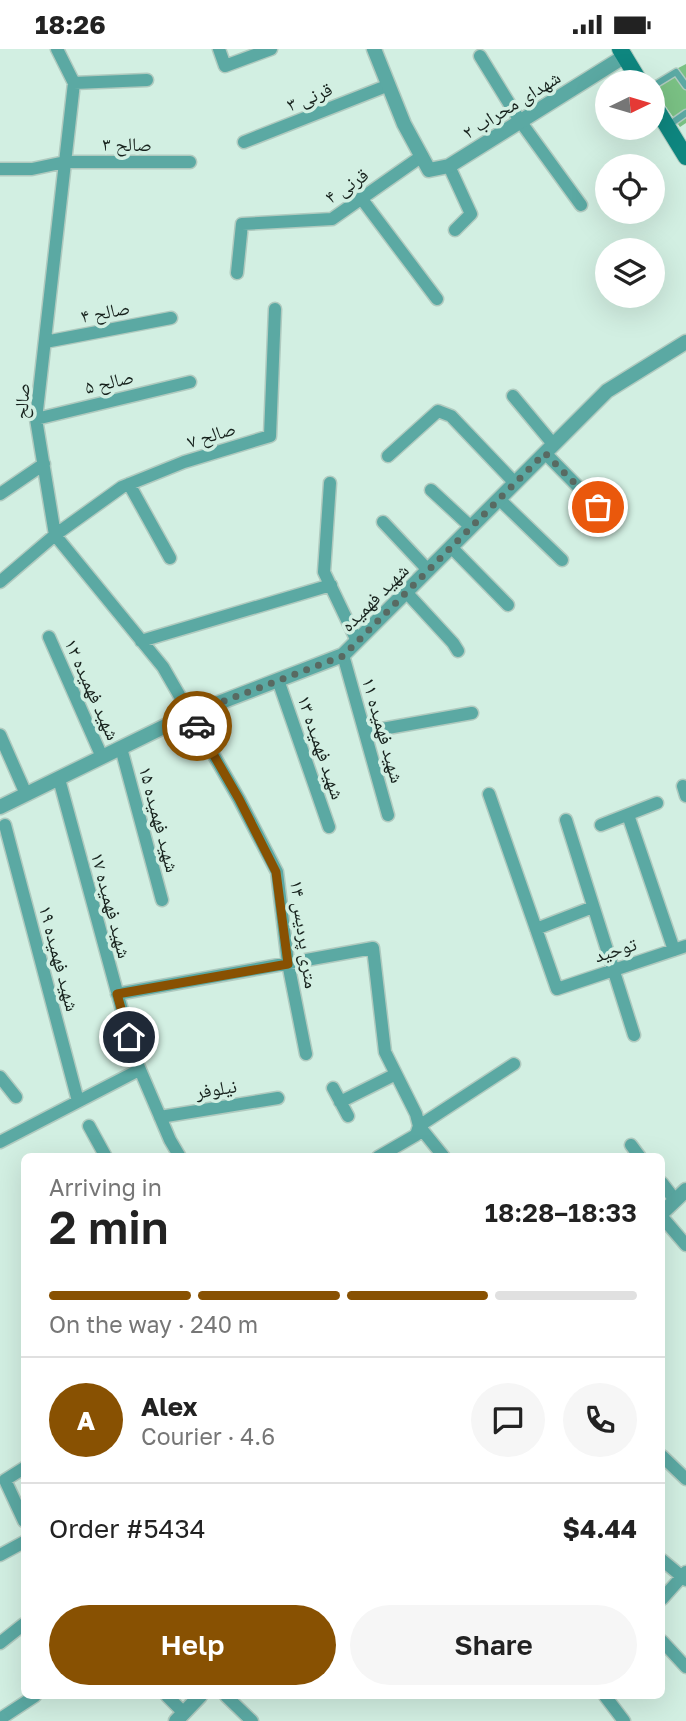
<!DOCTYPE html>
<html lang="en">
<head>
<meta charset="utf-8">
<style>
  :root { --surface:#fff; --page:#f6f6f6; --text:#222; --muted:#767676; --line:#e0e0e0; --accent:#885102 }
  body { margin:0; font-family:"Golos Text","Noto Naskh Arabic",sans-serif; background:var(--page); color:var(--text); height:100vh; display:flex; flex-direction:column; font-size:26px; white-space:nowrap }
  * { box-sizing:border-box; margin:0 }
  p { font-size:23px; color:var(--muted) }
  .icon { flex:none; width:38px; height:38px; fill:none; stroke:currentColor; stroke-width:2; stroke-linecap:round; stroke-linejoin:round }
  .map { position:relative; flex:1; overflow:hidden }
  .sheet { position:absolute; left:21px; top:1104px; width:644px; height:546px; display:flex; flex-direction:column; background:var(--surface); border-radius:10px; box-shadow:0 7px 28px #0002 }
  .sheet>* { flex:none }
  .needle { width:46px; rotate:85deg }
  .tools { position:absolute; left:595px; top:21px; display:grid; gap:14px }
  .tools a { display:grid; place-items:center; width:70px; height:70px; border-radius:50%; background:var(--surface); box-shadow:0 7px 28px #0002; font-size:35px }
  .pin { position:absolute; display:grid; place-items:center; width:60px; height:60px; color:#fff; margin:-30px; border:4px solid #fff; border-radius:50%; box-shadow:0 2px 7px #0007 }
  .courier { position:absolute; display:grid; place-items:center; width:70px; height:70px; margin:-35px; border:5px solid #885102; border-radius:50%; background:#fff; color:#222; box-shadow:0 2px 9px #0007 }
  .head em { font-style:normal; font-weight:600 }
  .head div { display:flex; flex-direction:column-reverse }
  .head { display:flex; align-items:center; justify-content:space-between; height:119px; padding:0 28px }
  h1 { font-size:46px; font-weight:600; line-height:52px }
  .bar { display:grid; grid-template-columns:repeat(4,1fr); gap:10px 7px; align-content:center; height:84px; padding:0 28px }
  .bar i { height:9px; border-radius:5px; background:var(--line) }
  .bar .active { background:var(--accent) }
  .bar p { grid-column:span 4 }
  .line { display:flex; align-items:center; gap:18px; padding:0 28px; border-top:2px solid var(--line) }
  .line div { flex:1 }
  .round { display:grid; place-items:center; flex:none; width:74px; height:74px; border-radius:37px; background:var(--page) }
  .button { display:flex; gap:14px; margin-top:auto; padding:14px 28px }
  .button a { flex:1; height:80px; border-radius:42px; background:var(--accent); color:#fff; font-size:28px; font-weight:600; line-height:80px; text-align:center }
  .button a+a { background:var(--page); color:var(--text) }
  .status { display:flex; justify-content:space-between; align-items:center; height:49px; padding:0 35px; background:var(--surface); direction:ltr }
  .status svg { height:19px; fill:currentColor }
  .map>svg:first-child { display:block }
</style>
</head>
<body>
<div class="status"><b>18:26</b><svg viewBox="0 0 49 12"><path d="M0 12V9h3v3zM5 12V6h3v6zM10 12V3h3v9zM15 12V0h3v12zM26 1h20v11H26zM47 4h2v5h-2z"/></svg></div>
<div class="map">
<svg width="686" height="1672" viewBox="0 0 686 1672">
  <rect width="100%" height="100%" fill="#d2efe2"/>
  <path fill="#7ac184" d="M686,15V74L680,78L653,39V32Z"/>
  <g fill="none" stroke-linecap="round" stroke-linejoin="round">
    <defs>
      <path id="service" d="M653,37L676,23L686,37
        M669,76L686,64"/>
      <path id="minor" d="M57,0L74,34L36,370L55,486L163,618L239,750L277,823L288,914L306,1005
        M219,0L225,17L271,0
        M480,7L520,72L581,156
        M74,34L147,31
        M244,93L389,36
        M449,117L471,165L455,181
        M0,120H32L65,113H190
        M361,149L437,250
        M237,224L242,175L332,170L422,107
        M45,293L171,269
        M513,347L553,395
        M36,370L190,333
        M545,404L598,458
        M388,407L438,362L451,367L515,434
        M330,434L324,523L357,592
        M129,435L170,509
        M431,441L471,478
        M0,445L44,415
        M499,450L562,511
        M383,473L428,521
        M451,498L508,556
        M0,533L55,486L122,438L184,413L270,387L275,260
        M406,543L453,594L458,602
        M49,588L102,708
        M141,592L331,536
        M343,606L388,766
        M278,631L329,778
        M365,683L472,664
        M0,686L26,745
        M121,699L162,851
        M59,730L135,1009L170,1091L180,1108
        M683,737L686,747
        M489,745L557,940L686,897
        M628,766L674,901
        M566,771L634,986
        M5,776L78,1052
        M601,776L657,754
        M536,880L593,858
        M117,945L373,899L385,1003L416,1065L419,1077L444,1108
        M0,1028L16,1048
        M333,1039L348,1067
        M340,1053L396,1025
        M160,1068L278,1049
        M89,1077L106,1108
        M419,1077L514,1015
        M0,1093L139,1021
        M631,1096L640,1108
        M378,1108L416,1086L419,1077
        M662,1134L675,1151
        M662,1168L686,1196
        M662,1407L686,1430
        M5,1431L24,1472
        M5,1431L24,1419
        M0,1506L24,1493
        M662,1511L686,1531
        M662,1550L686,1523
        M662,1592L686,1618
        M0,1594L24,1575
        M167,1647L184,1664
        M226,1647L252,1672
        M605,1647L624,1672
        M0,1670L35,1647"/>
      <path id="tertiary" d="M374,0L404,75L429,121L449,117L625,7
        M0,758L190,665L343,606L607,342L686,293
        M662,1164L686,1141
        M176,1672L200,1647"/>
      <path id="secondary" d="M620,0L640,33
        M653,54L686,108"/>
    </defs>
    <use href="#service" stroke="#b0cabf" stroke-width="9"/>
    <use href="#minor" stroke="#b0cabf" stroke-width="15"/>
    <use href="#tertiary" stroke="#b0cabf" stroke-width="17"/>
    <use href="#secondary" stroke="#b0cabf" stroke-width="18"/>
    <use href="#service" stroke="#5ba9a3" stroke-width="6"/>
    <use href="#minor" stroke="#5ba9a3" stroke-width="12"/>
    <use href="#tertiary" stroke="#5ba9a3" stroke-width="14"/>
    <use href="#secondary" stroke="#0e867f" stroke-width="16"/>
  </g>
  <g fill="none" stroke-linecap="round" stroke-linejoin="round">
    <path stroke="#586a62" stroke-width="7" stroke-dasharray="0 12.6" d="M197,677L190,665L343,607L545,404L598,458"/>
    <path stroke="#885102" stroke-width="9" d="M129,988L117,945L288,915L276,823L239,750L197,677"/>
  </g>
  <g text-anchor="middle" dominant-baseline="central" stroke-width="7" stroke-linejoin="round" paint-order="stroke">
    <g font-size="19" fill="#17221d" stroke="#d2efe2">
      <text transform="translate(309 47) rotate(-22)">قرنی ۳</text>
      <text transform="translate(511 55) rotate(-32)">شهدای محراب ۲</text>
      <text x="127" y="94">صالح ۳</text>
      <text transform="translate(346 136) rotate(-34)">قرنی ۴</text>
      <text transform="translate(105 262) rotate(-11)">صالح ۴</text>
      <text transform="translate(109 332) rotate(-13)">صالح ۵</text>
      <text transform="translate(21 352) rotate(-87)">صالح</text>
      <text transform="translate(211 385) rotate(-17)">صالح ۷</text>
      <text transform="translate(374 548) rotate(-45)">شهید فهمیده</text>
      <text transform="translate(93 640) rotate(66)">شهید فهمیده ۱۲</text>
      <text transform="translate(384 681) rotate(74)">شهید فهمیده ۱۱</text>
      <text transform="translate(322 698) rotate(71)">شهید فهمیده ۱۳</text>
      <text transform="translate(160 770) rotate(75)">شهید فهمیده ۱۵</text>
      <text transform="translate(112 856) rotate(75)">شهید فهمیده ۱۷</text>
      <text transform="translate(305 885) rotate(82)">۱۴ متری پردیس</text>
      <text transform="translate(615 900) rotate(-18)">توحید</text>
      <text transform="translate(60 909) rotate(75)">شهید فهمیده ۱۹</text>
      <text transform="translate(216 1039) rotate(-9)">نیلوفر</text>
    </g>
  </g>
</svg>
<div class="tools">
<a><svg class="needle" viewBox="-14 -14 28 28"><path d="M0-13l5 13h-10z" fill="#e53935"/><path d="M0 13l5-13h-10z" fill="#767676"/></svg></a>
<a><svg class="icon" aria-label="locate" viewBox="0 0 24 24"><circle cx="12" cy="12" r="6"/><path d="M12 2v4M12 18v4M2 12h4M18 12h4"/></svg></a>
<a><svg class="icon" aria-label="layers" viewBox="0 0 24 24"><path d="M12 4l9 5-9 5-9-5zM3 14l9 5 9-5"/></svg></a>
</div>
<div class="pin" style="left:598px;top:458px;background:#ea580c"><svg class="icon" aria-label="bag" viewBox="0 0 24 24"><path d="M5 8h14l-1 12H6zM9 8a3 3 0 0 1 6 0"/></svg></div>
<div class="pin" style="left:129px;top:988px;background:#1f2937"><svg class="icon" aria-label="home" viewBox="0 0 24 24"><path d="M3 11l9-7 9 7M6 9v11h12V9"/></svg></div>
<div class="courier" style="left:197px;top:677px"><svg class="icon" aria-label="car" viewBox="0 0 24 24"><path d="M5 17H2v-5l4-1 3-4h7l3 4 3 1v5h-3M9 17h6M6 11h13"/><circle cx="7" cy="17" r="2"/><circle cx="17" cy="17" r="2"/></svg></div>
<section class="sheet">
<div class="head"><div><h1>2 min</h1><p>Arriving in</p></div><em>18:28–18:33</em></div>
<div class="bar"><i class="active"></i><i class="active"></i><i class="active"></i><i></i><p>On the way · 240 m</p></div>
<div class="line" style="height:126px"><b class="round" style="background:var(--accent);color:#fff">A</b><div><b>Alex</b><p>Courier · 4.6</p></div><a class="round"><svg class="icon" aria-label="chat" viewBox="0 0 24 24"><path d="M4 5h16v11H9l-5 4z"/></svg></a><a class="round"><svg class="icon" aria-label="phone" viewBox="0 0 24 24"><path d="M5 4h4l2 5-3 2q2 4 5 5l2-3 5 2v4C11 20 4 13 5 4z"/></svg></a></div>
<div class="line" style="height:91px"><div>Order #5434</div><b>$4.44</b></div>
<div class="button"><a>Help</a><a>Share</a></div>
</section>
</div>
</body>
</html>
